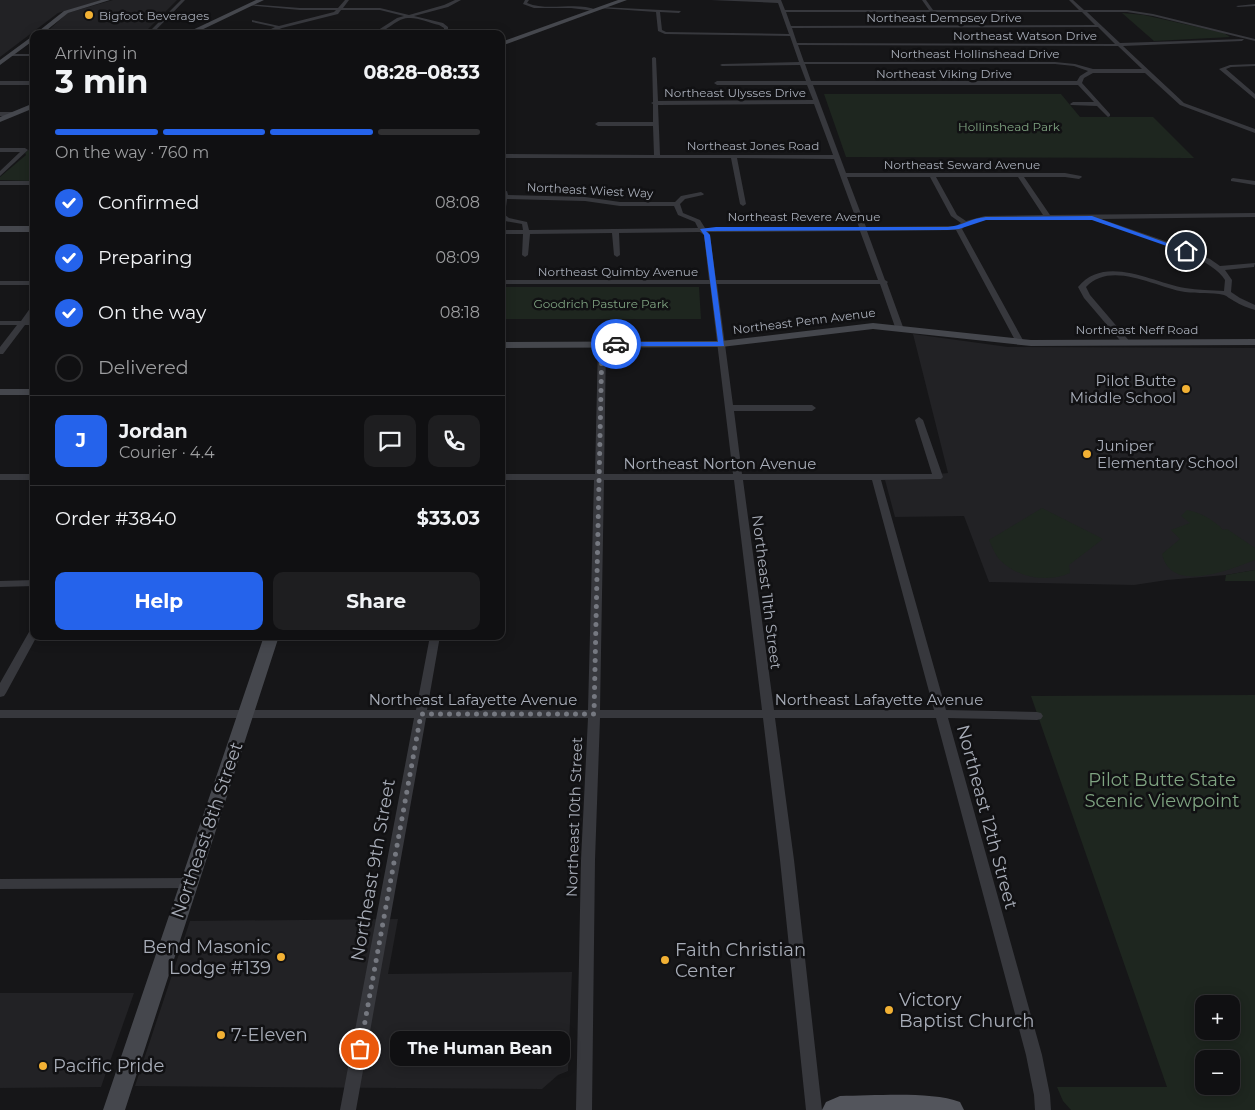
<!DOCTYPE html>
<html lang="en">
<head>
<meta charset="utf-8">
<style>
  :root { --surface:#101012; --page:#1e1e20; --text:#f1f3f6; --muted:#9c9d9f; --line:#303032; --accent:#2563eb }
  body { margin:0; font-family:Montserrat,sans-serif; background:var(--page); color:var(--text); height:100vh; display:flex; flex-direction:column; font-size:19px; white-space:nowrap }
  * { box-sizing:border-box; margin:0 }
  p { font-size:16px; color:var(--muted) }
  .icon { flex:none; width:28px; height:28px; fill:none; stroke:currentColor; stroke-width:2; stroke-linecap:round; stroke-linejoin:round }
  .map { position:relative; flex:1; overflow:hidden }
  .sheet { position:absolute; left:30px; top:30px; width:475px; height:610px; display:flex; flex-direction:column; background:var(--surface); border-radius:10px; box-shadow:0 2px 12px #0003,0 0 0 1px var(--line) }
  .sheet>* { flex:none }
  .controls { position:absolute; left:1195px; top:995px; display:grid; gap:10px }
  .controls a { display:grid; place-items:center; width:45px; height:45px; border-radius:10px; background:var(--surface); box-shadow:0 2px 12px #0003,0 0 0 1px var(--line); font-size:25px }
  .pin { position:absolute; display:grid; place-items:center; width:42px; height:42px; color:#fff; margin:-21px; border:2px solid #fff; border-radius:50%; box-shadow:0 1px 5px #0007 }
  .courier { position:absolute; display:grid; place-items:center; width:50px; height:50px; margin:-25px; border:4px solid #2563eb; border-radius:50%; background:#fff; color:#222; box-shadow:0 1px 6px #0007 }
  .bubble { position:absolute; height:35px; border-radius:10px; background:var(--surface); box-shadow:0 2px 12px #0003,0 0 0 1px var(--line); font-size:16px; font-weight:700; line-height:35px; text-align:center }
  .summary em { font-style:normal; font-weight:700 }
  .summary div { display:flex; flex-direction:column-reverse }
  .summary { display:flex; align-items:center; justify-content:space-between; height:85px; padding:0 25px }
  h1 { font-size:32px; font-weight:700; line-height:38px }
  .bar { display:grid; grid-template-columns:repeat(4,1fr); gap:8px 5px; align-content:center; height:60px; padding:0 25px }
  .bar i { height:6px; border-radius:4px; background:var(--line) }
  .bar .on { background:var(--accent) }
  .bar p { grid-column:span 4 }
  .line { display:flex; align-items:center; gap:12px; padding:0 25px; border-top:1px solid var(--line) }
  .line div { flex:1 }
  .round { display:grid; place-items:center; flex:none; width:52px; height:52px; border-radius:10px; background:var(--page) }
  ol { padding:0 25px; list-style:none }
  li { display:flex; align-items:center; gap:15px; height:55px }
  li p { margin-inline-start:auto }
  li .icon { padding:5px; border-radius:50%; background:var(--accent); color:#fff; stroke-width:4 }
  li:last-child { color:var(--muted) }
  li i { width:28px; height:28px; border:2px solid var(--line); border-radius:50% }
  .cta { display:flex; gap:10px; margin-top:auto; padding:10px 25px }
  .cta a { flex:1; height:58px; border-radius:10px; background:var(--accent); color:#fff; font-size:20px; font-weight:700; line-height:58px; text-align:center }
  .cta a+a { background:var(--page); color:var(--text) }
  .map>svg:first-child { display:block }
</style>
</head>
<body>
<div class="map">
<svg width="1255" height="1110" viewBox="0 0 1255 1110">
  <rect width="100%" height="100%" fill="#161618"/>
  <path fill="#222225" d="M0,0H102L58,13L0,57Z
    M113,0H177L148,29H50L67,13Z
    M913,334L1008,347L1255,348V570L1226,575L1167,580L1134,585L989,582L964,516L895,517L885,480L948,473Z
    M398,919L388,974L572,972L568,1071L558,1075L542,1089L135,1086L190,921Z
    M0,993H134L101,1087L0,1088Z"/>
  <path fill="#1e261f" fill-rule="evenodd" d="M1122,13L1144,15L1224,33L1230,37L1154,41Z
    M824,94H1061L1080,117H1153L1194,158L846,157Z
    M34,145V181L0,180V177L26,155L25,153Z
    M501,287H699L701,319H501Z
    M1042,508L1103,539L1069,565L1070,573C1048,583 1017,578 1000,560C995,555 992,546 989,540Z
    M1187,510C1201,513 1213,519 1223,530L1227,529L1255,548V560C1231,569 1171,595 1162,554L1180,539L1171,530L1190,523L1181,516Z
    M1255,570V581H1225L1226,575Z
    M1255,695V1110H1071L1063,1101L1057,1087H1167L1031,696ZM1204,1004H1231V1031H1204ZM1204,1059H1231V1086H1204Z"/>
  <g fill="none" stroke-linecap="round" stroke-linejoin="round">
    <path fill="#37383d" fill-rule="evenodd" d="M181,0H185L152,34H147L148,32L43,31L41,30L43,29L151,30Z
      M345,0H349L343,8H380L409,15L444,5L455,0H461L448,7L414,16L443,23L448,27V32L446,33L444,32V28L439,25C430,23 417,17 408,18C394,19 386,34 372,34L397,18L404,16L380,10H341L338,14L282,28L268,34H261L275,27L252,22V20L279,26L334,12L336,10H300L247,5L249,4L300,8H338Z
      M525,0H529L527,3C549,12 576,1 597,10L595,11L571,8H534L523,4Z
      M711,0H781L785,10H929L922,0H926L933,10H1079L1069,0H1073L1084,10H1127L1153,14L1255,39V41L1153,16L1127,12H1087L1120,43L1244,39L1242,41L1123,46L1184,103L1255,129V133L1180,105L1145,73H1093L1084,78L1082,83L1110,114V116L1108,117L1097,106L1071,105L1070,104L1073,102H1094L1078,85H813L846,173H1065L1081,176L1082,177L1079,179L1065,177H1024L1050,215L1255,213V217L1101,219L1171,243L1210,259L1220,266L1255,263L1254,267L1225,270L1232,280L1231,292L1240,298L1255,305V310C1248,308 1240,305 1234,301C1230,299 1227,296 1224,295C1211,292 1198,294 1185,292C1155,287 1111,260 1086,287L1090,295L1131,343L1127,345H1124L1084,298L1078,287C1105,254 1151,282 1185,288C1198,290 1211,290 1224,291L1225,280C1209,253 1127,232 1096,221V219L985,220L967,224L962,229L1024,342L1020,344L1016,342L956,230L867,231L885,280L888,282L887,283L903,327L899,329L895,327L880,284H717L733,405H812L816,408L812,411H734L742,474H932L915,420L919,417L923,420L943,477L941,479L881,480L946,710L1037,712L1041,713L1043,716L1041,719L1037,720L948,718L1042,1055L1050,1095L1051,1110H1035L1034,1095L1026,1055L936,718H775L794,860L822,1110H806L780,860L763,718H600L595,860L592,1110H576L581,860L588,718H426L356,1110H340L414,718H0V710H416L430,636H440L427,710H588L594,480H501V474H595L598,344L602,342L606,344L604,474H733L710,284H501V280H709L704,235L700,232L619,233L620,255L617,257L614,255L612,233L530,234L528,255L525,257L522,255L523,234H501V230H523L522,224L505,221L501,219L502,192L507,191L508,195L585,197L620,202H675L681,196L701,192L704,194L703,195L685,199L680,204L683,213L700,220L705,228L859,227L834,159L737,158L746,204L743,206L740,204L731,158H501V154L654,155L653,126H598L595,124L598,122H653V104L651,103L653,102L652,58L654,57L656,58L658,101L813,100L807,85H717L714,83L717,81H806L800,65L722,66L720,65L722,64L799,62L790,36L665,34L658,31L656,12L599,8L601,7L681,11L679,13L660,12L662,30L666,32L789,34L778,3ZM786,12H1082L1095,25L791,26ZM1098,27L1115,44L797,43L792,28ZM798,45L1118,46L1142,69H1093L1075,64L1055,62H804ZM805,64H1055L1074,66L1088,71L1080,76L1077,81H811ZM814,104L833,155H660L658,105ZM847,177H930L951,216L961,223L956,226L866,227ZM936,177H1018L1043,215L985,216L966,221L957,215ZM507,199L585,201L620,206H674L678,215L695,222L698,228L529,230L527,222L509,218L505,215ZM860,231L878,280H716L710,235L708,232ZM604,480H734L762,710H600ZM743,480H872L934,710H774Z
      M1255,4V6L1238,7L1236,6Z
      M9,54H34V56H11Z
      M1255,64V66L1231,67L1226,69L1255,94V99L1219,69L1230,65Z
      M0,81H34V85H0Z
      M0,112H13L16,114L13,116H0Z
      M0,148H25L28,150L0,176V171L20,152H0Z
      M1233,178L1255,181V185L1231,181V179Z
      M0,181H34V185H0Z
      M0,281H34V285H0Z
      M31,307H34V314L29,321H34V325H25L3,354H0V347L17,325H0V321H21Z
      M0,474H34V480H0Z
      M34,580V586L0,587V581Z
      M34,629V636H37L6,693L4,696L0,697V683L29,632Z
      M189,878L194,879L196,883L194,887L189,888L0,889V879Z"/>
    <path fill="#45474d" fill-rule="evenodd" d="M101,0H110L68,13L42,34H35L64,11Z
      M256,0H264L193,34H184Z
      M618,0H627L501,46V42Z
      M34,35V40L0,65V60Z
      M34,103V108L0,122V117Z
      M0,226H34V232H0Z
      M873,323L1031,340L1255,339V345L1031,346L873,329L721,347L501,348V342L721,341Z
      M0,389H34V395H0Z
      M264,636H279L125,1110H103Z"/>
    <path fill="#53555c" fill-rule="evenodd" d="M840,1096C874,1096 930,1091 960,1102L964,1110H822L826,1102Z"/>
  </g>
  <path fill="#2563eb" d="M1092,216L1189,251L1184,252L1092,220H986L959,229L948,230L706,231L710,235L724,346H616L613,344L616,342H718L704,235L700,229L716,227H948C961,226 972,218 986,217Z"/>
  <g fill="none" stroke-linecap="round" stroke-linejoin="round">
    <path stroke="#757880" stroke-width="5" stroke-dasharray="0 9" d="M360,1049L421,714H594L602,344H616"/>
  </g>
  <g fill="#f2b134" stroke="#111113" stroke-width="2">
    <circle cx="89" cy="15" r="5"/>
    <circle cx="1186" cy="389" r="5"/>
    <circle cx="1087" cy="454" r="5"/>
    <circle cx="281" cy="957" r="5"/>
    <circle cx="665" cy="960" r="5"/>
    <circle cx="889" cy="1010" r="5"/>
    <circle cx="221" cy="1035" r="5"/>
    <circle cx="43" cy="1066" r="5"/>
  </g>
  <g text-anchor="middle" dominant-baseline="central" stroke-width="5" stroke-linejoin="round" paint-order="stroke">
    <g font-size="12" fill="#a8adb8" stroke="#111113" text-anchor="start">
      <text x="99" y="15">Bigfoot Beverages</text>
    </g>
    <g font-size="12" fill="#a8adb8" stroke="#111113">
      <text x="944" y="17">Northeast Dempsey Drive</text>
      <text x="1025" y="35">Northeast Watson Drive</text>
      <text x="975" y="53">Northeast Hollinshead Drive</text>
      <text x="944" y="73">Northeast Viking Drive</text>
      <text x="735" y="92">Northeast Ulysses Drive</text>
      <text x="753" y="145">Northeast Jones Road</text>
      <text x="962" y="164">Northeast Seward Avenue</text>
      <text transform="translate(590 190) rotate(3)">Northeast Wiest Way</text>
      <text x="804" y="216">Northeast Revere Avenue</text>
      <text x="618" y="271">Northeast Quimby Avenue</text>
      <text transform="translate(804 321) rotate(-7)">Northeast Penn Avenue</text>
      <text x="1137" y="329">Northeast Neff Road</text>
    </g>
    <g font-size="12" fill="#7fa381" stroke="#111113">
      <text x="1009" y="126">Hollinshead Park</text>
      <text x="601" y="303">Goodrich Pasture Park</text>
    </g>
    <g font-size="15" fill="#a8adb8" stroke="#111113" text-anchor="end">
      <text x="1176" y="380">Pilot Butte<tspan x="1176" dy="17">Middle School</tspan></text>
      <text x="1097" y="445" text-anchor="start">Juniper<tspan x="1097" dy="17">Elementary School</tspan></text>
    </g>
    <g font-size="15" fill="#a8adb8" stroke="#111113">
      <text x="720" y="463">Northeast Norton Avenue</text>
      <text transform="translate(767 592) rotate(83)">Northeast 11th Street</text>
      <text x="473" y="699">Northeast Lafayette Avenue</text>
      <text x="879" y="699">Northeast Lafayette Avenue</text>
      <text transform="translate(574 817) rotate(-88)">Northeast 10th Street</text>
    </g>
    <g font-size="18" fill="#7fa381" stroke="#111113">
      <text x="1162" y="780">Pilot Butte State<tspan x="1162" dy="21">Scenic Viewpoint</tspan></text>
    </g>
    <g font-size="18" fill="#a8adb8" stroke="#111113">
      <text transform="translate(987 817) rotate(75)">Northeast 12th Street</text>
      <text transform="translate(207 830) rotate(-71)">Northeast 8th Street</text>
      <text transform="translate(373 870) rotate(-80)">Northeast 9th Street</text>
    </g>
    <g font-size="18" fill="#a8adb8" stroke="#111113" text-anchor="start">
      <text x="271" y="947" text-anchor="end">Bend Masonic<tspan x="271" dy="21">Lodge #139</tspan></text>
      <text x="675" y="950">Faith Christian<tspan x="675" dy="21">Center</tspan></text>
      <text x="899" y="1000">Victory<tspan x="899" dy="21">Baptist Church</tspan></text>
      <text x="231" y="1035">7-Eleven</text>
      <text x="53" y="1066">Pacific Pride</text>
    </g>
  </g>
</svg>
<div class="controls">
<a>+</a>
<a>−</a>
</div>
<div class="pin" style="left:360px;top:1049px;background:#ea580c"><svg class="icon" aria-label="bag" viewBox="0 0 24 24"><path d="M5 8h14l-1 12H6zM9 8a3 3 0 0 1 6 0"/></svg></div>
<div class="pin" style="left:1186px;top:251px;background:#1f2937"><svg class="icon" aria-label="home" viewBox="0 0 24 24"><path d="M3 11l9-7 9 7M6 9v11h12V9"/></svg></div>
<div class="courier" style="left:616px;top:344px"><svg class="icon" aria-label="car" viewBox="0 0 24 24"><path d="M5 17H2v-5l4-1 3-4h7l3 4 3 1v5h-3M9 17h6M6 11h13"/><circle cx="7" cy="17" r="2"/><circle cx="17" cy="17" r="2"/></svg></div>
<div class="bubble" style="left:390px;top:1031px;width:180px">The Human Bean</div>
<section class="sheet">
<div class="summary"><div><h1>3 min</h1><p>Arriving in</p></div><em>08:28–08:33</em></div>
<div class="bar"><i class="on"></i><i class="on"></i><i class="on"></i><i></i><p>On the way · 760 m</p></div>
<ol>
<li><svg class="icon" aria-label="check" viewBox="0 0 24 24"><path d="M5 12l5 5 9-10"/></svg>Confirmed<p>08:08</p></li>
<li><svg class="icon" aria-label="check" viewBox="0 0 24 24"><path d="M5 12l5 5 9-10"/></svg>Preparing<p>08:09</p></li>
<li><svg class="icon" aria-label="check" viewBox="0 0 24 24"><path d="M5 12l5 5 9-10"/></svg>On the way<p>08:18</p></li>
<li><i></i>Delivered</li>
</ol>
<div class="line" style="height:90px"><b class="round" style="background:var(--accent);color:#fff">J</b><div><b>Jordan</b><p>Courier · 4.4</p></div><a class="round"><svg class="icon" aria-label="chat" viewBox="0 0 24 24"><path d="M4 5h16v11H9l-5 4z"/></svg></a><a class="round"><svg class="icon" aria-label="phone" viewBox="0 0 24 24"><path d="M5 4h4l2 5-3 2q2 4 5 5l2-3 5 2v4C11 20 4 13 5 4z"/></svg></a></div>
<div class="line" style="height:65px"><div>Order #3840</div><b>$33.03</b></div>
<div class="cta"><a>Help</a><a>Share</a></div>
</section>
</div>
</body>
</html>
